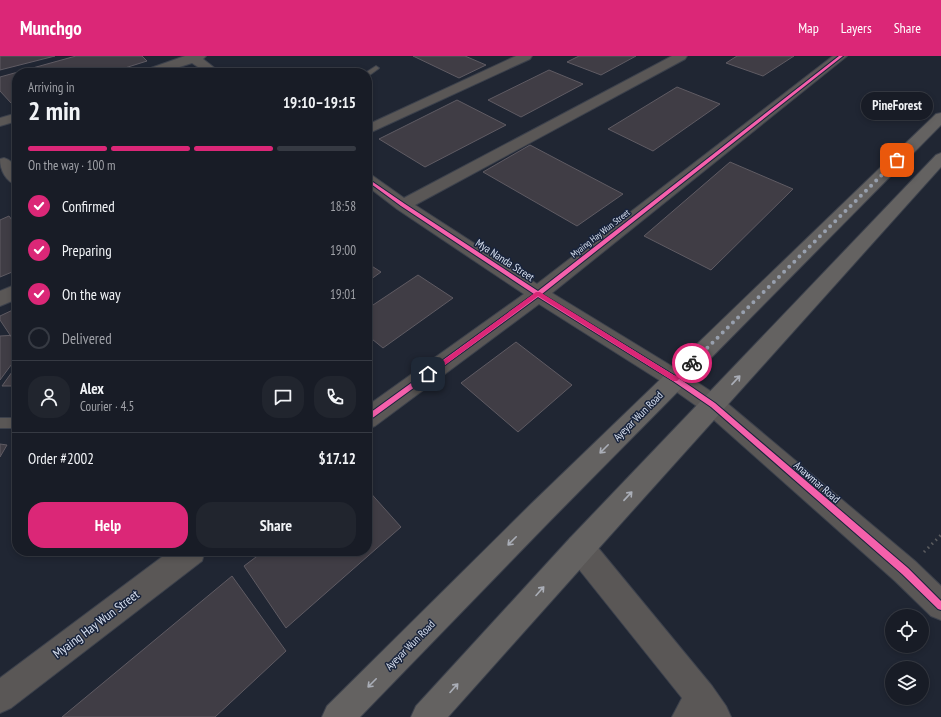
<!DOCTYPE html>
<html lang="en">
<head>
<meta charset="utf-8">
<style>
  :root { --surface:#181c26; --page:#21252e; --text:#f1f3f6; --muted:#9fa1a7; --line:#363a43; --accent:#db2777 }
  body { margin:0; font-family:"PT Sans Narrow",sans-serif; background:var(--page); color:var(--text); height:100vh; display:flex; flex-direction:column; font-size:15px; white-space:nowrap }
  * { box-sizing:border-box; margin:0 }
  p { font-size:13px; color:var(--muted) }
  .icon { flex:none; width:22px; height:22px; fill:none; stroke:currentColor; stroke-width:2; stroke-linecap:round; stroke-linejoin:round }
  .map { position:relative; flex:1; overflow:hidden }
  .panel { position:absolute; left:12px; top:12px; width:360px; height:488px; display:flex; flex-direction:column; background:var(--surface); border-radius:16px; box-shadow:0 2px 6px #0003,0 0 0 1px var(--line) }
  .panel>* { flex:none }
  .buttons { position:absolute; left:885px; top:553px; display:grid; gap:8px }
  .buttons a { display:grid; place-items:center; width:44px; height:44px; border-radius:50%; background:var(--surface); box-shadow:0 2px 6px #0003,0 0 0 1px var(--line); font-size:20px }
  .pin { position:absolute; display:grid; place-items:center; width:34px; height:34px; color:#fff; margin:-17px; border-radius:8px; box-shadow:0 2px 6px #0006 }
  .courier { position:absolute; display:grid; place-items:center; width:40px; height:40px; margin:-20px; border:3px solid #db2777; border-radius:50%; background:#fff; color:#222; box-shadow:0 1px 5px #0007 }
  .bubble { position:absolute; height:28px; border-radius:14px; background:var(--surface); box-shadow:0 2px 6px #0003,0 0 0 1px var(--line); font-size:13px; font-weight:600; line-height:28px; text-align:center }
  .head em { font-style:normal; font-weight:600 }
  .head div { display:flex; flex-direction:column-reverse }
  .head { display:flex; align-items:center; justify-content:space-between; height:68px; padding:0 16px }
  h1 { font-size:26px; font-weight:600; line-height:30px }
  .bar { display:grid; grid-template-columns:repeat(4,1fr); gap:6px 4px; align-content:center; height:48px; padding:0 16px }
  .bar i { height:5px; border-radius:3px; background:var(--line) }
  .bar .current { background:var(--accent) }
  .bar p { grid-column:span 4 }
  .line { display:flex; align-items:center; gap:10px; padding:0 16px; border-top:1px solid var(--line) }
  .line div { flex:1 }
  .round { display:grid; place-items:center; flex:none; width:42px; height:42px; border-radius:16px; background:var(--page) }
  ol { padding:0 16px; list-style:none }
  li { display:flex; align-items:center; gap:12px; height:44px }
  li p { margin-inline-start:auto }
  li .icon { padding:4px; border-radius:50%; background:var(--accent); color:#fff; stroke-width:4 }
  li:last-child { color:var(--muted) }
  li i { width:22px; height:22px; border:2px solid var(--line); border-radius:50% }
  .cta { display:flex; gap:8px; margin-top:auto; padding:8px 16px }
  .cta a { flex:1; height:46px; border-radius:16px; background:var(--accent); color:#fff; font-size:16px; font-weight:600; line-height:46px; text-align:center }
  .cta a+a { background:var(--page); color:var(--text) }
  header { display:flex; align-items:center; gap:24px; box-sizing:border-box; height:56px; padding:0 20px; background:var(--accent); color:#fff }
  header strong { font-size:19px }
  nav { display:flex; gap:22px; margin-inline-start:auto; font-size:14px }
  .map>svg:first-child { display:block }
</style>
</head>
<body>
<header>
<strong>Munchgo</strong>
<nav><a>Map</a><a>Layers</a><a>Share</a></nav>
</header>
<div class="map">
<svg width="941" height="661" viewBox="0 0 941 661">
  <rect width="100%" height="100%" fill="#202633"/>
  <path fill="#403d45" stroke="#5f5b63" d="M0,0H55L0,14Z
    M76,0H142L147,5L109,17H17V45L11,47L0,35V21Z
    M413,0H465L486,9L459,22Z
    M579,0H636L601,19L567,6Z
    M737,0H794L763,20L726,7Z
    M549,14L583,28L521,61L488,44Z
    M677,31L720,48L653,95L608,73Z
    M457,44L506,69L425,111L379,83Z
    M530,89L623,138L577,170L483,116Z
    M730,106L793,133L711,214L644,180Z
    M9,160L17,171V214L0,221V164Z
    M367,207L381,216L367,226Z
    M418,219L453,242L383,292L367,279V253Z
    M17,252V279L12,282L0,264V260Z
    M17,279V301L0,324V280Z
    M516,286L572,329L518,376L461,327Z
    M17,309V330H2Z
    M0,388L7,389L0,401Z
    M367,433L401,471L286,572L244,510L264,495H367Z
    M232,520L286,595L215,661H62Z"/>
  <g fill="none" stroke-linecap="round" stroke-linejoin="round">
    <defs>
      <path id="service" d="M376,10L379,12L378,13L367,21V17H365Z
        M0,362H17V372H0Z"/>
      <path id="minor" d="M185,0H206L203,3L221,17H207L192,7L161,17H143L145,14Z
        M516,0H532L530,3L367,78V69Z
        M672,0H687L685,3L415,149L537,228L833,0H847L552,237L683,317L721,342L915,505L941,530V564L931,560L895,525L705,356L667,329L539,248L375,370L367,373V350L524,238L397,153L367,130V118L373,120L404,142Z
        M17,57V65L0,70V62Z
        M4,102C17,106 17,117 17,129C6,126 0,114 0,103Z
        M17,228V243L0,250V235Z
        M580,479L590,482L712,630L726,650L731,661H672L682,642L570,502L567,492L570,482Z
        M170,495H205L202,505L11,652L0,657V622Z"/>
      <path id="primary" d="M941,57V69L550,465L360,661H322L327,650L532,447L936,58Z
        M941,97V111L590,502L448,661H411L416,650L570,482L936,99Z"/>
    </defs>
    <use href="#service" stroke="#3c414c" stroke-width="2"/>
    <use href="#minor" stroke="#3c414c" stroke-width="2"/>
    <use href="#primary" stroke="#3c414c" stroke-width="2"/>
    <path stroke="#5b5c5f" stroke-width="3" stroke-dasharray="1.5 4" stroke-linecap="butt" d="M924,496L941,479"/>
    <use href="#service" fill="#5a5756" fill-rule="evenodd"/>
    <use href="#minor" fill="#5a5756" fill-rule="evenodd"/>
    <use href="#primary" fill="#646261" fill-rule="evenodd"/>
    <defs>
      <path id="cycleway" d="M839,0H843L542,238L677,321L715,347L908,512L941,545V554L938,553L902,518L711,351L673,325L538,241L367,366V359L534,238L401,150L367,125V122L405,148L538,235Z"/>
    </defs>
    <use href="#cycleway" stroke="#18233b" stroke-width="2"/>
    <use href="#cycleway" fill="#f560ab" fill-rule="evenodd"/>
  </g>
  <defs><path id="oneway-shaft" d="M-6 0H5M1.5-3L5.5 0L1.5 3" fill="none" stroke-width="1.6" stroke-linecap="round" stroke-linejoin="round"/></defs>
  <g stroke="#aaaeb7">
    <use href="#oneway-shaft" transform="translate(736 324) rotate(-47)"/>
    <use href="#oneway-shaft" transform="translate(604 393) rotate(135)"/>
    <use href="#oneway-shaft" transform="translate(628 440) rotate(-47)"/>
    <use href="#oneway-shaft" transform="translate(512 485) rotate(135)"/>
    <use href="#oneway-shaft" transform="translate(540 535) rotate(-48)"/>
    <use href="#oneway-shaft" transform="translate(372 627) rotate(135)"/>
    <use href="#oneway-shaft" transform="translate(454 632) rotate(-48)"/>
  </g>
  <path fill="#db2777" d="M536,236H540L675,320L690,305H694L695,307L677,325H673L538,240L430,320H426V317Z"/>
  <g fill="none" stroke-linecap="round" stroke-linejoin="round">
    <path stroke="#98a0ae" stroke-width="4" stroke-dasharray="0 7.2" d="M692,307L897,104"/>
  </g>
  <g text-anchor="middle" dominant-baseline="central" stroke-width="3" stroke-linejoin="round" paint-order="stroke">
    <g font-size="9" fill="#d9e1f1" stroke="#18233b">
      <text transform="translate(600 177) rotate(-38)">Myaing Hay Wun Street</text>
    </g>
    <g font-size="11" fill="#d9e1f1" stroke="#18233b">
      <text transform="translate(505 204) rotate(33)">Mya Nanda Street</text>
      <text transform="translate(638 360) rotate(-45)">Ayeyar Wun Road</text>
      <text transform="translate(817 426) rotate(41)">Anawmar Road</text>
      <text transform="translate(410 589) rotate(-45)">Ayeyar Wun Road</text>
    </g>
    <g font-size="13" fill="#d9e1f1" stroke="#18233b">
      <text transform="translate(96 568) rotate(-37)">Myaing Hay Wun Street</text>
    </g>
  </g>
</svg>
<div class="buttons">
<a><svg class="icon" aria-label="locate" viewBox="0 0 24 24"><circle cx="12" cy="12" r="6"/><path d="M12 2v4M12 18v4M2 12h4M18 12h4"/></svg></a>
<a><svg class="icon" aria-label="layers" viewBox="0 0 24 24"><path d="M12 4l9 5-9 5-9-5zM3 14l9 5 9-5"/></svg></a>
</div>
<div class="pin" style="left:897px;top:104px;background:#ea580c"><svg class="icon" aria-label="bag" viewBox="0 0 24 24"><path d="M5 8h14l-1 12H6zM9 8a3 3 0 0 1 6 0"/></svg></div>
<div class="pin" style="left:428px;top:318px;background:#1f2937"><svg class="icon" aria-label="home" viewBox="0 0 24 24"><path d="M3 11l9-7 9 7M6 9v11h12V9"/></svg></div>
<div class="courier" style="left:692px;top:307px"><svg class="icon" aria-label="bike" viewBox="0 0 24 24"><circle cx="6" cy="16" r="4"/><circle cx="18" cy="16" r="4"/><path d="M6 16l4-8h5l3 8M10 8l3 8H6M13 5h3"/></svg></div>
<div class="bubble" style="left:861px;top:36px;width:72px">PineForest</div>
<section class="panel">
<div class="head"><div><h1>2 min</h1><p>Arriving in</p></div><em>19:10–19:15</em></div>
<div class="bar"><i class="current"></i><i class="current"></i><i class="current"></i><i></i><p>On the way · 100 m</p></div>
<ol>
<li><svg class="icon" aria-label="check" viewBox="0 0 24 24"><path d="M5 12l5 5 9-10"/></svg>Confirmed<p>18:58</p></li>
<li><svg class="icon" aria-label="check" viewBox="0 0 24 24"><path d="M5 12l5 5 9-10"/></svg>Preparing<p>19:00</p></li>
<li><svg class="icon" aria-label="check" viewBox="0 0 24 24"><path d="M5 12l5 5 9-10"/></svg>On the way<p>19:01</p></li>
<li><i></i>Delivered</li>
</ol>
<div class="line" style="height:72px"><a class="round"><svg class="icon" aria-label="person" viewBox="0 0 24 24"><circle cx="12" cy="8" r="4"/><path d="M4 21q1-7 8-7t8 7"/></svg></a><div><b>Alex</b><p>Courier · 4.5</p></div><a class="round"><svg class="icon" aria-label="chat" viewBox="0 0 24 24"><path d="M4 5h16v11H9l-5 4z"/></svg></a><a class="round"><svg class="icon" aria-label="phone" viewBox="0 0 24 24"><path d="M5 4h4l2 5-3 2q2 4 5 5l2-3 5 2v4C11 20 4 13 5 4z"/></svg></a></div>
<div class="line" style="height:52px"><div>Order #2002</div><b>$17.12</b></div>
<div class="cta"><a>Help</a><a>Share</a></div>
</section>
</div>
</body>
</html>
